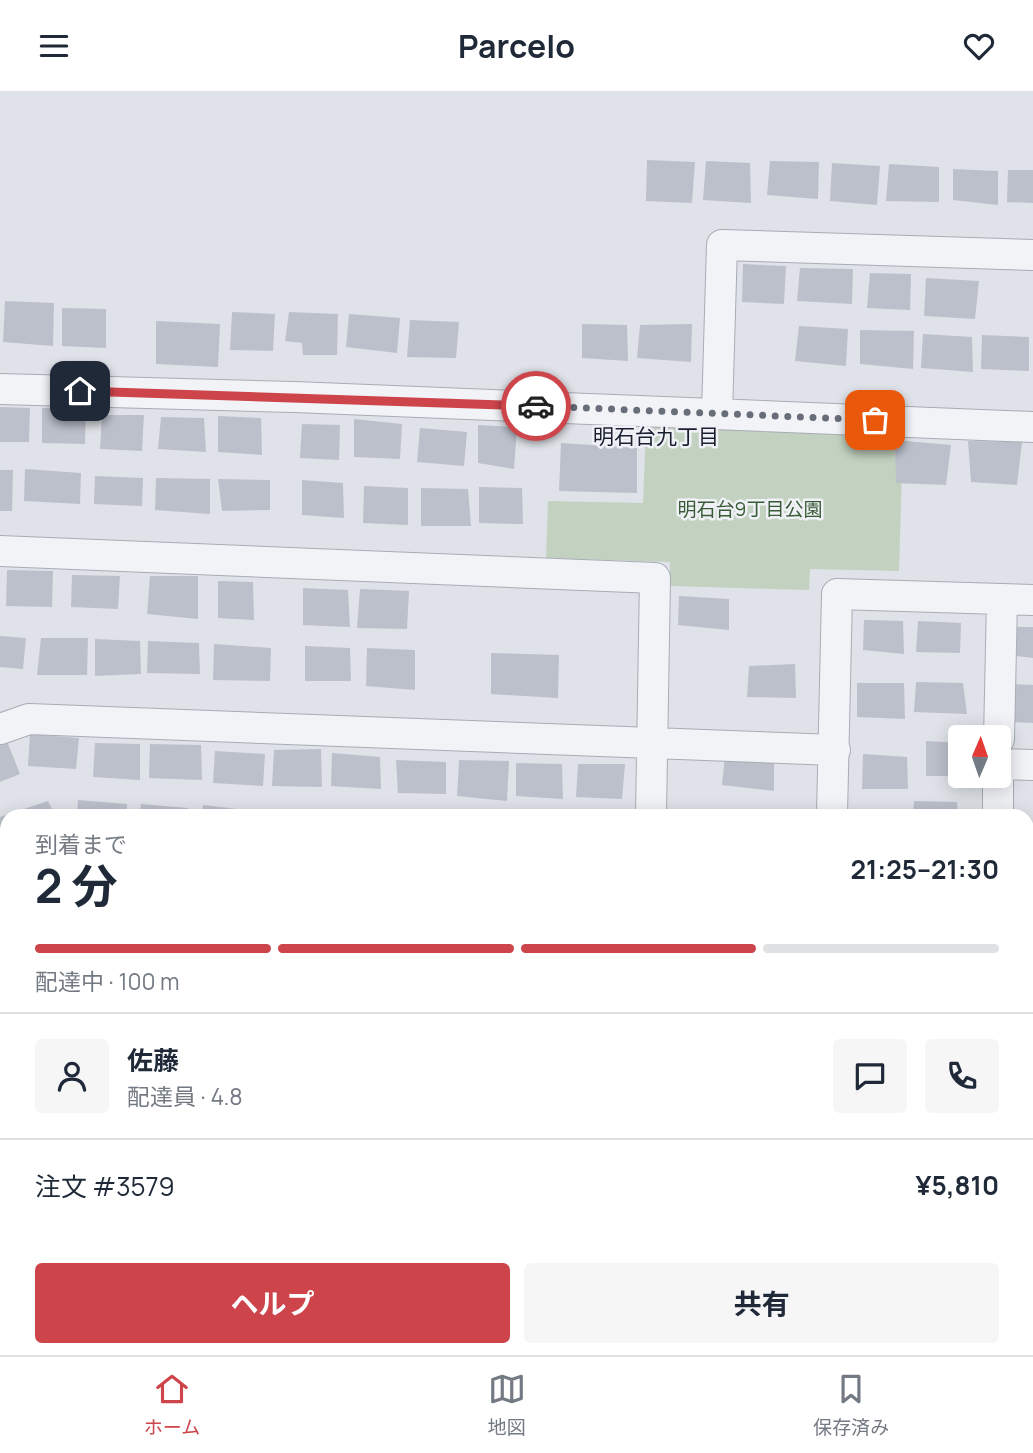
<!DOCTYPE html>
<html lang="ja">
<head>
<meta charset="utf-8">
<style>
  :root { --surface:#fff; --page:#f6f6f7; --text:#1f2937; --muted:#747a83; --line:#e0e1e3; --accent:#cd444a }
  body { margin:0; font-family:Manrope,"Noto Sans JP",sans-serif; background:var(--page); color:var(--text); height:100vh; display:flex; flex-direction:column; font-size:26px; white-space:nowrap }
  * { box-sizing:border-box; margin:0 }
  p { font-size:23px; color:var(--muted) }
  .icon { flex:none; width:38px; height:38px; fill:none; stroke:currentColor; stroke-width:2; stroke-linecap:round; stroke-linejoin:round }
  .map { position:relative; flex:1; overflow:hidden }
  .drawer { position:absolute; left:0px; top:718px; width:1034px; height:548px; display:flex; flex-direction:column; background:var(--surface); border-radius:21px 21px 0 0; box-shadow:0 4px 18px #0003 }
  .drawer>* { flex:none }
  .needle { width:46px; rotate:2deg }
  .controls { position:absolute; left:948px; top:634px; display:grid; gap:14px }
  .controls a { display:grid; place-items:center; width:63px; height:63px; border-radius:7px; background:var(--surface); box-shadow:0 4px 18px #0003; font-size:35px }
  .pin { position:absolute; display:grid; place-items:center; width:60px; height:60px; color:#fff; margin:-30px; border-radius:14px; box-shadow:0 4px 10px #0006 }
  .courier { position:absolute; display:grid; place-items:center; width:70px; height:70px; margin:-35px; border:5px solid #cd444a; border-radius:50%; background:#fff; color:#222; box-shadow:0 2px 9px #0007 }
  .summary em { font-style:normal; font-weight:700 }
  .summary div { display:flex; flex-direction:column-reverse }
  .summary { display:flex; align-items:center; justify-content:space-between; height:119px; padding:0 35px }
  h1 { font-size:46px; font-weight:700; line-height:52px }
  .bar { display:grid; grid-template-columns:repeat(4,1fr); gap:10px 7px; align-content:center; height:84px; padding:0 35px }
  .bar i { height:9px; border-radius:5px; background:var(--line) }
  .bar .current { background:var(--accent) }
  .bar p { grid-column:span 4 }
  .line { display:flex; align-items:center; gap:18px; padding:0 35px; border-top:2px solid var(--line) }
  .line div { flex:1 }
  .round { display:grid; place-items:center; flex:none; width:74px; height:74px; border-radius:7px; background:var(--page) }
  .button { display:flex; gap:14px; margin-top:auto; padding:14px 35px }
  .button a { flex:1; height:80px; border-radius:7px; background:var(--accent); color:#fff; font-size:28px; font-weight:700; line-height:80px; text-align:center }
  .button a+a { background:var(--page); color:var(--text) }
  header { display:flex; justify-content:space-between; align-items:center; height:91px; padding:0 35px; background:var(--surface); font-size:32px; font-weight:700 }
  .dock { display:flex; justify-content:space-around; align-items:center; height:98px; border-top:2px solid var(--line); background:var(--surface); font-size:19px; color:var(--muted) }
  .dock a { display:grid; justify-items:center; gap:4px }
  .dock .current { color:var(--accent) }
  .map>svg:first-child { display:block }
</style>
</head>
<body>
<header><svg class="icon" aria-label="menu" viewBox="0 0 24 24"><path d="M4 6h16M4 12h16M4 18h16"/></svg>Parcelo<svg class="icon" aria-label="heart" viewBox="0 0 24 24"><path d="M12 20l-8-8c-3-5 5-10 8-4 3-6 11-1 8 4z"/></svg></header>
<div class="map">
<svg width="1033" height="1264" viewBox="0 0 1033 1264">
  <rect width="100%" height="100%" fill="#dfe2e8"/>
  <path fill="#c3d2c0" d="M646,335L903,342L899,480L810,478L809,499L670,495V471L546,467L548,410L643,412Z"/>
  <path fill="#bcc0cb" d="M647,69L695,71L692,112L646,110Z
    M706,70L750,72L751,112L703,109Z
    M770,70L819,71L818,108L767,104Z
    M832,72L880,75L877,114L830,110Z
    M889,73L939,76V111L886,110Z
    M953,78L998,80V114L953,109Z
    M1008,79H1033V112L1007,111Z
    M743,173L786,175L784,213L742,211Z
    M800,177L853,178L852,213L797,210Z
    M870,182L911,183L910,219L867,217Z
    M926,187L979,190L975,228L924,225Z
    M5,210L54,212L53,255L3,251Z
    M62,217L106,218V257L62,255Z
    M232,221L275,223L273,260L230,259Z
    M289,221L338,223L337,264H303L302,252L285,250Z
    M349,223L400,227L397,262L346,256Z
    M410,229L459,231L456,267L407,266Z
    M156,230L220,233L218,276L156,273Z
    M582,233L627,234L628,270L582,267Z
    M692,233L691,271L637,267L640,234Z
    M799,235L848,238L846,275L795,270Z
    M860,239L914,240L913,278L860,273Z
    M923,243L972,246L973,281L921,277Z
    M982,244L1029,246V280L981,278Z
    M0,316L30,317L29,351H0Z
    M42,317H86L85,353L42,352Z
    M102,324H144L142,360L100,358Z
    M218,325L261,327L262,364L218,361Z
    M161,326L204,327L206,361L158,358Z
    M354,328L402,333L400,368L354,366Z
    M302,333L340,334L339,369L300,367Z
    M478,334L517,336L514,378L478,372Z
    M420,337L467,341L464,375L417,371Z
    M895,349L951,354L946,394L896,392Z
    M968,350L1022,351L1017,394L971,391Z
    M561,352L637,357V402L559,400Z
    M25,378L81,382L80,413L24,410Z
    M0,379H13L12,420H0Z
    M95,385L143,387L142,415L94,413Z
    M156,387L210,388V423L155,419Z
    M218,388L270,389V419L222,420Z
    M302,389L343,392L344,427L302,424Z
    M364,395L408,397V434L363,432Z
    M479,396L522,397L523,433L479,432Z
    M421,397L468,398L471,435H421Z
    M7,479L53,480L52,516L6,515Z
    M72,484L120,485L118,518L71,516Z
    M150,485H198V528L147,523Z
    M218,490L253,491L254,529L218,527Z
    M303,497L348,499L350,536L303,534Z
    M360,498L409,500L407,538L357,537Z
    M679,505L729,508V539L678,534Z
    M864,529L903,530L904,563L863,559Z
    M918,530L961,532L960,562L916,561Z
    M1017,536H1033V567L1017,565Z
    M0,545L26,547L23,578L0,576Z
    M41,547H88L87,584H37Z
    M95,548L140,550L141,583L95,585Z
    M148,550L199,552L200,583L147,582Z
    M214,553L271,557L270,590L213,589Z
    M305,555L350,557L351,590H305Z
    M367,557L415,559V599L366,595Z
    M491,562L559,564L558,607L491,603Z
    M795,573L796,607L747,606L749,575Z
    M916,591L963,592L967,623L914,621Z
    M857,592H904L905,628L857,626Z
    M1013,593L1033,594V632L1012,631Z
    M30,643L79,647L76,678L28,675Z
    M7,650L20,683L0,691V653Z
    M926,650L961,652V685H926Z
    M95,652L140,653V689L93,686Z
    M150,653L201,654L202,689L149,687Z
    M321,658L322,696L272,695L274,659Z
    M215,660L265,663L263,695L213,692Z
    M332,662L380,666L381,698L331,695Z
    M863,663L907,666L908,698H862Z
    M774,664V700L722,694L725,665Z
    M396,669L446,671V703L398,702Z
    M459,669L509,670L507,710L457,705Z
    M516,672L562,673L563,708L516,705Z
    M578,673H625L622,708L576,706Z
    M78,709L127,713V724H77Z
    M48,710L55,724H7V750L0,736V726Z
    M914,710L957,711L958,724H913Z
    M141,713L188,717V724H140Z
    M203,714L254,720V724H202Z
    M270,719H316V724H270Z
    M1027,754H1033V797H1027Z
    M1027,856L1033,857V896L1027,895Z
    M1027,1020H1033V1056H1027Z
    M1027,1131H1033V1163L1027,1162Z
    M1027,1197H1033V1227H1027Z
    M732,1258H777L776,1264H731Z
    M844,1258H888V1264H844Z
    M945,1258H991V1264H945Z"/>
  <g fill="none" stroke-linecap="round" stroke-linejoin="round">
    <defs>
      <path id="street" d="M0,298L295,306L1033,336
        M717,322L722,154L1033,164
        M0,460L655,487L651,724
        M0,638L29,628L835,659
        M999,648L1002,508
        M999,673L1033,674
        M832,724L837,503L1033,509
        M998,724V684
        M0,779L7,795
        M1027,834H1033
        M1027,1105H1033
        M223,1263L235,1258
        M704,1264V1258
        M819,1264V1258
        M928,1264L929,1258"/>
    </defs>
    <use href="#street" stroke="#a8acb5" stroke-width="32"/>
    <use href="#street" stroke="#f2f3f7" stroke-width="30"/>
    <path stroke="#fff" stroke-width="38" d="M0,920H7
      M1027,964H1033"/>
  </g>
  <g fill="none" stroke-linecap="round" stroke-linejoin="round">
    <path stroke="#686d7a" stroke-width="7" stroke-dasharray="0 12.6" d="M536,315L875,329"/>
    <path stroke="#cd444a" stroke-width="9" d="M80,300L536,315"/>
  </g>
  <g text-anchor="middle" dominant-baseline="central" stroke-width="5" stroke-linejoin="round" paint-order="stroke">
    <g font-size="19" fill="#385b35" stroke="#eff1f6">
      <text x="750" y="418">明石台9丁目公園</text>
    </g>
    <g font-size="21" fill="#1a1f30" stroke="#eff1f6">
      <text x="656" y="345">明石台九丁目</text>
    </g>
  </g>
</svg>
<div class="controls">
<a><svg class="needle" viewBox="-14 -14 28 28"><path d="M0-13l5 13h-10z" fill="#e53935"/><path d="M0 13l5-13h-10z" fill="#747a83"/></svg></a>
</div>
<div class="pin" style="left:875px;top:329px;background:#ea580c"><svg class="icon" aria-label="bag" viewBox="0 0 24 24"><path d="M5 8h14l-1 12H6zM9 8a3 3 0 0 1 6 0"/></svg></div>
<div class="pin" style="left:80px;top:300px;background:#1f2937"><svg class="icon" aria-label="home" viewBox="0 0 24 24"><path d="M3 11l9-7 9 7M6 9v11h12V9"/></svg></div>
<div class="courier" style="left:536px;top:315px"><svg class="icon" aria-label="car" viewBox="0 0 24 24"><path d="M5 17H2v-5l4-1 3-4h7l3 4 3 1v5h-3M9 17h6M6 11h13"/><circle cx="7" cy="17" r="2"/><circle cx="17" cy="17" r="2"/></svg></div>
<section class="drawer">
<div class="summary"><div><h1>2 分</h1><p>到着まで</p></div><em>21:25–21:30</em></div>
<div class="bar"><i class="current"></i><i class="current"></i><i class="current"></i><i></i><p>配達中 · 100 m</p></div>
<div class="line" style="height:126px"><a class="round"><svg class="icon" aria-label="person" viewBox="0 0 24 24"><circle cx="12" cy="8" r="4"/><path d="M4 21q1-7 8-7t8 7"/></svg></a><div><b>佐藤</b><p>配達員 · 4.8</p></div><a class="round"><svg class="icon" aria-label="chat" viewBox="0 0 24 24"><path d="M4 5h16v11H9l-5 4z"/></svg></a><a class="round"><svg class="icon" aria-label="phone" viewBox="0 0 24 24"><path d="M5 4h4l2 5-3 2q2 4 5 5l2-3 5 2v4C11 20 4 13 5 4z"/></svg></a></div>
<div class="line" style="height:91px"><div>注文 #3579</div><b>¥5,810</b></div>
<div class="button"><a>ヘルプ</a><a>共有</a></div>
</section>
</div>
<nav class="dock">
<a class="current"><svg class="icon" aria-label="home" viewBox="0 0 24 24"><path d="M3 11l9-7 9 7M6 9v11h12V9"/></svg>ホーム</a>
<a><svg class="icon" aria-label="map" viewBox="0 0 24 24"><path d="M3 6l6-2 6 2 6-2v14l-6 2-6-2-6 2zM9 4v14M15 6v14"/></svg>地図</a>
<a><svg class="icon" aria-label="saved" viewBox="0 0 24 24"><path d="M7 4h10v16l-5-4-5 4z"/></svg>保存済み</a>
</nav>
</body>
</html>
